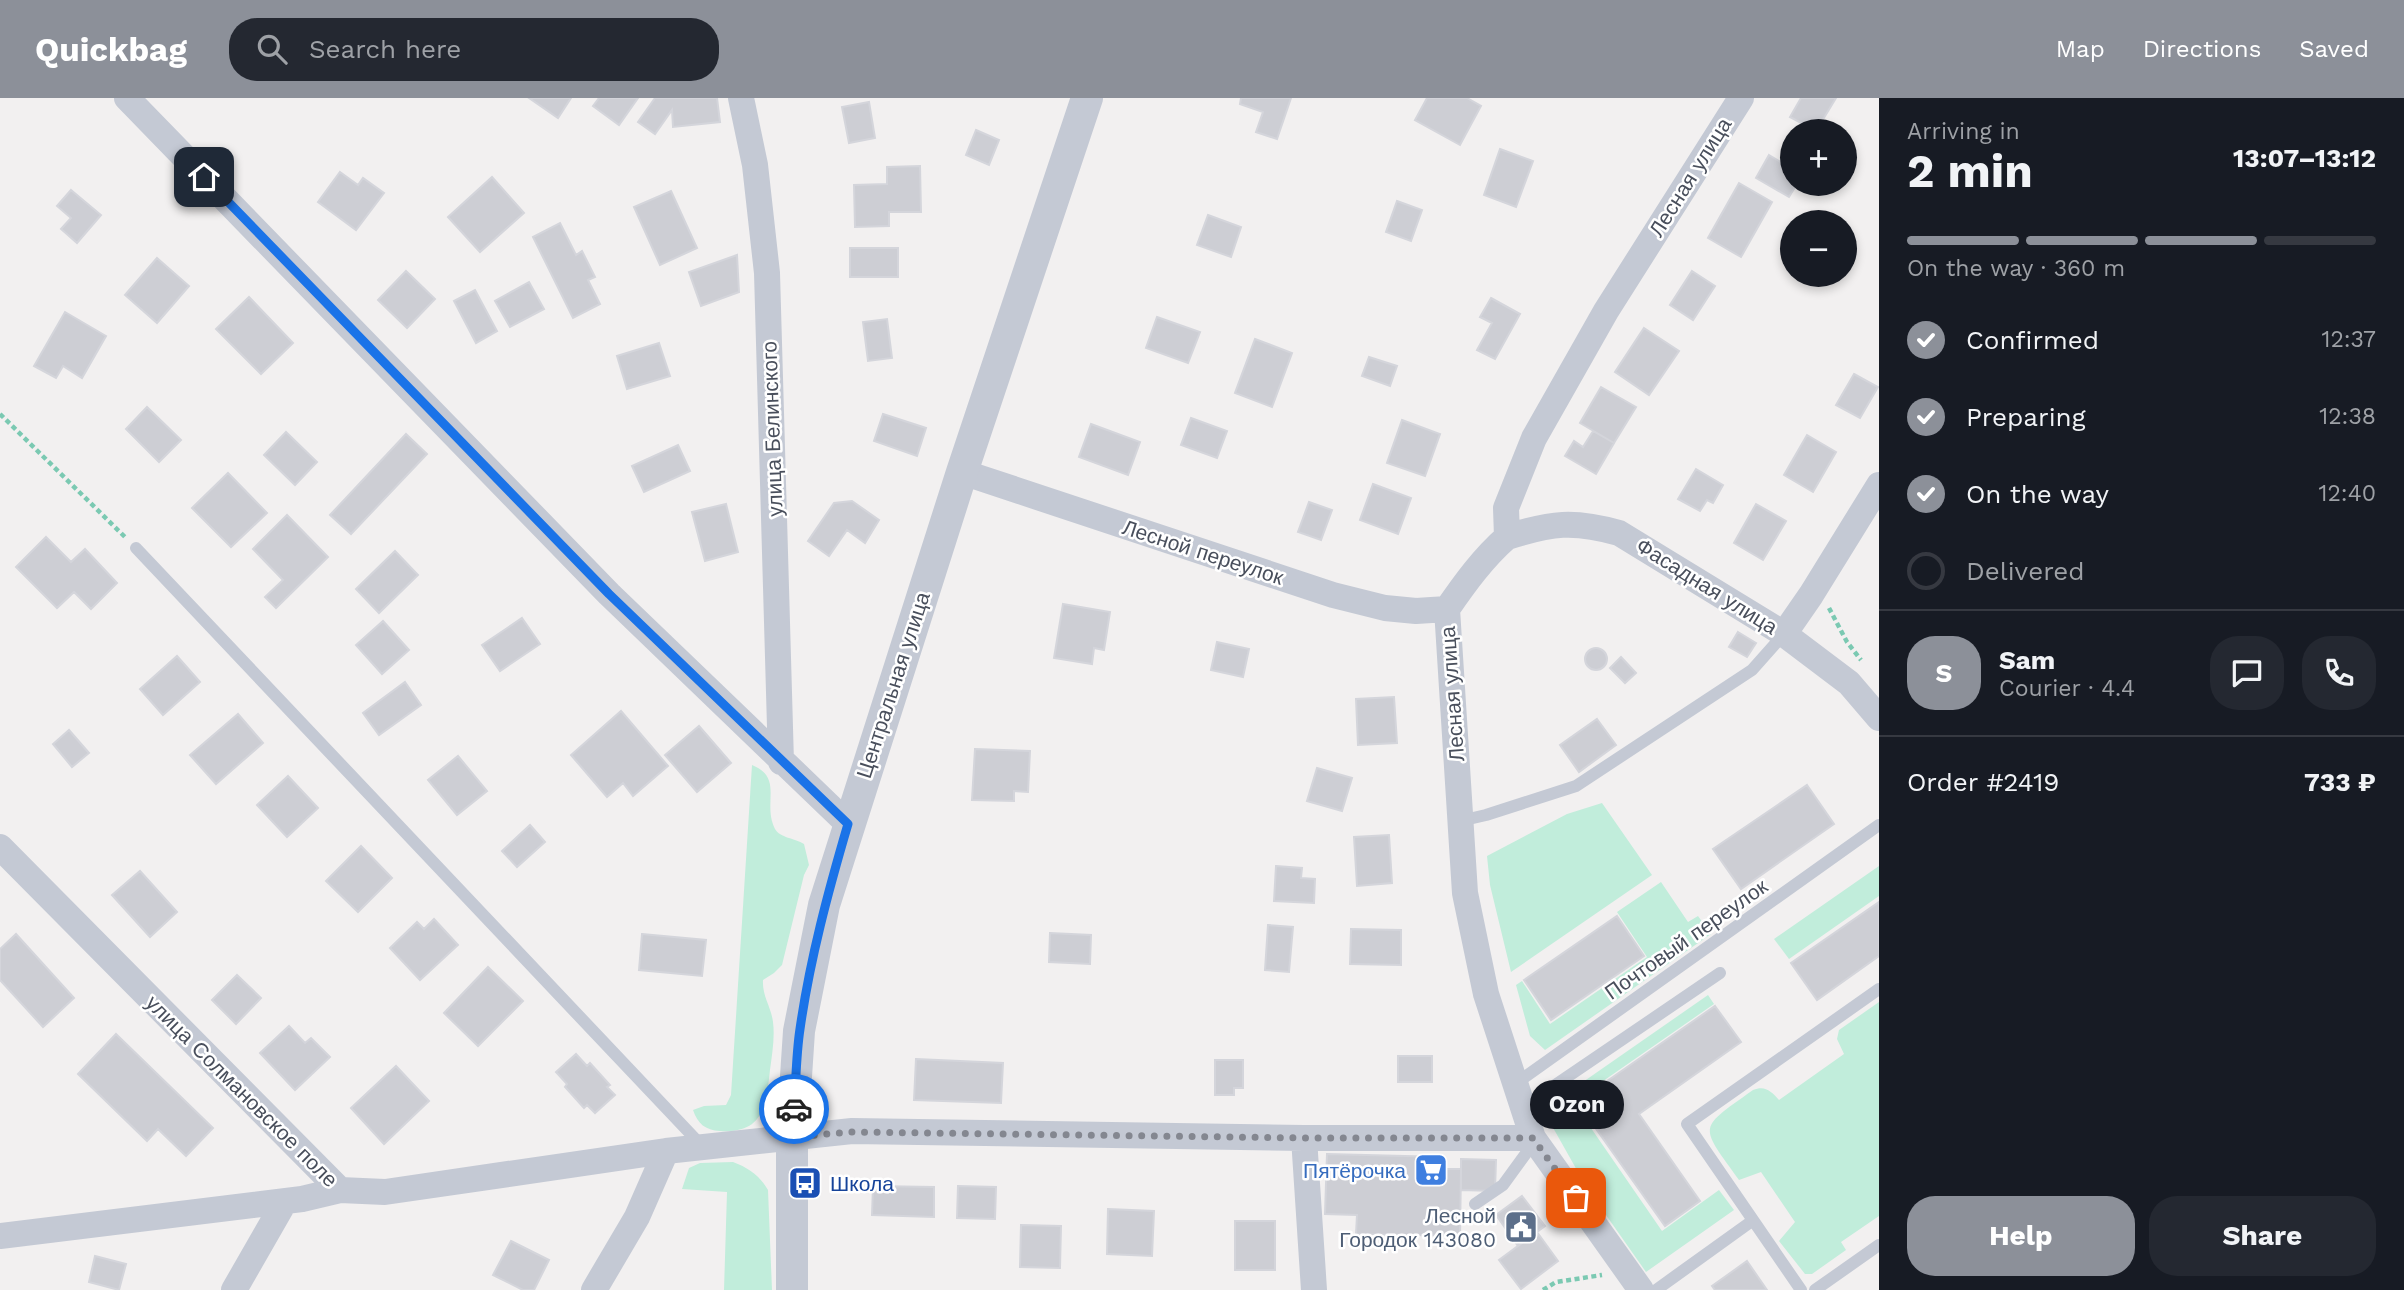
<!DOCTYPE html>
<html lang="en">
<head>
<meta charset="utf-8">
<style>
  :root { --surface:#171b24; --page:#242831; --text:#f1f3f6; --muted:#9ea1a6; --line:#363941; --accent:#8c9099 }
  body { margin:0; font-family:"Work Sans",sans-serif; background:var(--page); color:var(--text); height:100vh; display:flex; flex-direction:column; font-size:26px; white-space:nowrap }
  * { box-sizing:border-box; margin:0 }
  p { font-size:23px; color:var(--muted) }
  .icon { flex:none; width:38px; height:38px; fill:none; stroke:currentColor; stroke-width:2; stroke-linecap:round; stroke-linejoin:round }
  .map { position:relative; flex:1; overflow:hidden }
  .panel { display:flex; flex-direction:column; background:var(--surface); width:525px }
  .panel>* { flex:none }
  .controls { position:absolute; left:1780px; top:21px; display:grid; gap:14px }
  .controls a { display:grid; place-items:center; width:77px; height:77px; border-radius:50%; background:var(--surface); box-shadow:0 4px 10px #0003; font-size:35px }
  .pin { position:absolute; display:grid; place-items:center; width:60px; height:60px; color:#fff; margin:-30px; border-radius:14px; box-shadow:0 4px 10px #0006 }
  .courier { position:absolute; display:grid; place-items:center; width:70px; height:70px; margin:-35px; border:5px solid #1a73e8; border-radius:50%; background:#fff; color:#222; box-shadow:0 2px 9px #0007 }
  .bubble { position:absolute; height:49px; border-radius:24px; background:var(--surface); box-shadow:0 4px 10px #0003; font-size:23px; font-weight:700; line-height:49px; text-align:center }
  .overview em { font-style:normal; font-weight:700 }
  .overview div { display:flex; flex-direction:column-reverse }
  .overview { display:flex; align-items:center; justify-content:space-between; height:119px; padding:0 28px }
  h1 { font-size:46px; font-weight:700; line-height:52px }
  .bar { display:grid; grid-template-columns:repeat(4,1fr); gap:10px 7px; align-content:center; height:84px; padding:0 28px }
  .bar i { height:9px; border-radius:5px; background:var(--line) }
  .bar .current { background:var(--accent) }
  .bar p { grid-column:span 4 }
  .line { display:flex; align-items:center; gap:18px; padding:0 28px; border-top:2px solid var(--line) }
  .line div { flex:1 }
  .round { display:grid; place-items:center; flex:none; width:74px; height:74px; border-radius:28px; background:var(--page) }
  ol { padding:0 28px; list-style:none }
  li { display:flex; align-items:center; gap:21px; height:77px }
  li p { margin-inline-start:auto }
  li .icon { padding:7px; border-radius:50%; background:var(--accent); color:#fff; stroke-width:4 }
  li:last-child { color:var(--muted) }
  li i { width:38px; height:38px; border:4px solid var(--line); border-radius:50% }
  .button { display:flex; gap:14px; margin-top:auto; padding:14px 28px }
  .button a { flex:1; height:80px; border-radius:28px; background:var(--accent); color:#fff; font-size:28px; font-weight:700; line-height:80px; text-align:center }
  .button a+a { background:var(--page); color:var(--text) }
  header { display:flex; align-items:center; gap:42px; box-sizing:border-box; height:98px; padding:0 35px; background:var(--accent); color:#fff }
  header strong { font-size:33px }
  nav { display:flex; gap:38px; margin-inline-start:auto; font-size:24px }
  .search { width:490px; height:63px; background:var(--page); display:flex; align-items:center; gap:18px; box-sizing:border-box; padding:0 24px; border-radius:28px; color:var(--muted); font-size:26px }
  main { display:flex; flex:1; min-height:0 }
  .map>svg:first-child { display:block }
</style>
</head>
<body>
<header>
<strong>Quickbag</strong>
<div class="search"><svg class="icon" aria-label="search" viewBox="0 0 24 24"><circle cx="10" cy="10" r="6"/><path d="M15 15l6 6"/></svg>Search here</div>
<nav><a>Map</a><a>Directions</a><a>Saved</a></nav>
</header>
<main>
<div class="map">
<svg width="1879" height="1192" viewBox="0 0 1879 1192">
  <rect width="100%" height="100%" fill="#f2f0f0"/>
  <path fill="#c1eddb" d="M752,667C784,680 762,705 775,731C780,740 795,740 804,746L809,767L804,777L782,867L774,875L763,882C762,898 771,908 773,924C775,940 772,956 770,972C766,1007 764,1036 720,1033C705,1032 698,1026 693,1012L704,1008L726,1007L731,997Z
    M1602,705L1652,777L1511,874L1490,787L1487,758L1567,716Z
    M1879,768V798L1789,861L1774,841Z
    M1661,784L1688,824L1698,818L1711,836L1545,952L1530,938L1516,887L1522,883L1550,926L1647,859L1617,814Z
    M1708,897L1714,906L1573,1004L1662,1133L1719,1092L1734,1112L1646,1174L1587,1090L1547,1019V1009Z
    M1879,904V1118L1841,1144L1846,1152L1812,1176H1805L1779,1143L1795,1124L1761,1074L1739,1082C1699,1026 1697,1032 1753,992C1765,987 1771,993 1779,1002L1844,956L1837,941L1839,932Z
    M733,1064C749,1070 760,1078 768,1092L772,1192H724L727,1094L682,1091L689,1070L700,1065Z"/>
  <path fill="#cdced4" stroke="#d4d5db" stroke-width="2" d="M529,0H571L558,20Z
    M599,0H638L619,27L593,8Z
    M655,0H717L720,24L673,29L672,12L655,36L638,24Z
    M1241,0H1291L1277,41L1256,34L1263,14L1240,6Z
    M1427,0H1467L1481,8L1460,47L1415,22Z
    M1801,0H1836L1816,33L1790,19Z
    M869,4L875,40L849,45L842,9Z
    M976,32L999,42L989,67L966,57Z
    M1500,51L1533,63L1516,109L1484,97Z
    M1769,57L1792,71V86H1797L1789,99L1756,80Z
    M920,68L921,114H889V128L855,129L854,87L887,86V69Z
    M340,74L358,87L363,80L384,95L356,132L318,104Z
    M492,79L524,115L480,154L448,119Z
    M1739,85L1772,104L1741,159L1708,140Z
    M71,92L101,117L77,145L61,131L71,120L57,108Z
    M671,93L697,150L660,167L634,109Z
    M1397,103L1422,112L1411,143L1386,134Z
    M1208,117L1241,129L1231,159L1197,147Z
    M560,125L576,157L582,153L595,179L588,182L600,206L573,220L533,139Z
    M850,150H898V179H850Z
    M737,157L739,194L701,208L689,174Z
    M157,160L189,188L157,225L125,197Z
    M406,173L435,201L407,230L378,202Z
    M1692,173L1715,188L1693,222L1670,207Z
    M529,184L544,211L510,229L495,203Z
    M475,192L497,233L476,245L454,203Z
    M249,199L293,245L261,276L216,231Z
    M1491,200L1520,216L1495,261L1477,252L1492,225L1480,219Z
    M65,214L106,238L82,280L63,268L56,280L34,268Z
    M1157,219L1200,234L1188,265L1146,250Z
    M887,221L892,260L868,263L863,224Z
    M1644,230L1679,253L1649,297L1615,274Z
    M1255,241L1292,255L1272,309L1235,295Z
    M659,245L670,278L627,291L617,258Z
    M1369,259L1397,268L1390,288L1362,278Z
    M1854,276L1878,289L1860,320L1836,307Z
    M1601,289L1636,309L1614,345L1580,325Z
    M147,309L181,342L159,364L126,331Z
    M883,316L926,330L917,358L874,343Z
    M1191,320L1227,333L1217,360L1181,347Z
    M1402,322L1440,336L1425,378L1387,365Z
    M1091,326L1140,344L1128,377L1079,359Z
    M1593,333L1614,345L1596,376L1565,358L1574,343L1583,349Z
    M286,334L317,364L295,387L264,357Z
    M406,336L427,356L351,436L330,417Z
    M1807,337L1836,354L1813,394L1784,377Z
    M678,347L690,373L644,394L632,368Z
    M1696,371L1723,387L1713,405L1707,402L1700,413L1678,401Z
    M228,375L267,415L231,449L192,410Z
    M1373,386L1411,400L1398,436L1360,422Z
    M852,403L879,422L865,445L847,432L829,458L808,443L834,405Z
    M1309,404L1332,412L1321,442L1298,434Z
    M726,406L738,454L705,463L692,414Z
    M1756,406L1786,423L1763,462L1734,445Z
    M287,417L328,459L276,510L265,499L283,482L253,451Z
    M46,439L71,464L85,451L117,485L91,511L74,494L57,510L16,469Z
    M395,453L418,477L379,515L356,491Z
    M1063,506L1110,514L1104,552L1094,550L1092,566L1054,560Z
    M522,520L540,546L500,573L482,547Z
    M383,523L409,552L382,576L356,547Z
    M1738,534L1756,545L1747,559L1729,549Z
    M1217,544L1249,551L1243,579L1211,572Z
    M1585 561a11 11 0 1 1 22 0a11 11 0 1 1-22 0Z
    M177,558L200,584L163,617L140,591Z
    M1621,559L1636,575L1625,585L1610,570Z
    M405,584L421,607L379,637L363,615Z
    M1394,599L1397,645L1358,647L1356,601Z
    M621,613L668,668L633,698L623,685L607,699L571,657Z
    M238,616L263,645L216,686L190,657Z
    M1597,621L1616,647L1579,674L1560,647Z
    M699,628L731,665L697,694L665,657Z
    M69,632L89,655L72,669L53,646Z
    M975,651L1030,653L1028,694L1014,693V703L972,702Z
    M458,658L487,693L457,717L428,682Z
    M1317,670L1352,680L1342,713L1307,703Z
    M288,678L318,710L287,739L257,707Z
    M1807,687L1834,726L1741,791L1713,751Z
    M530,727L545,744L517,769L502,753Z
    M1389,737L1392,785L1357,788L1354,739Z
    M361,748L392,780L358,814L326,783Z
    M1276,768L1302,770L1301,780L1315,781L1314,805L1274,803Z
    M140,773L177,814L150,839L112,797Z
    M1879,804V858L1817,902L1791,865Z
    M1617,818L1644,858L1551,922L1524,882Z
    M434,821L458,847L420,882L390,850L417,824L424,831Z
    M1268,827L1293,829L1289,874L1265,872Z
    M1351,831L1401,832V867L1350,866Z
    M1050,835L1091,837L1090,866L1049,864Z
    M16,836L74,900L43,929L0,882V851Z
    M642,836L706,842L702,878L639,872Z
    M488,869L523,903L478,948L444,915Z
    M237,877L261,900L236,926L212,902Z
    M1715,908L1741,944L1639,1016L1700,1103L1665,1128L1577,1004Z
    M289,928L305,945L311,940L330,959L295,992L260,955Z
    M116,936L213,1030L186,1058L158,1031L147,1043L78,976Z
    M576,956L587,968L590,965L610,987L607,989L615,997L595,1015L587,1007L584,1010L565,989L567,986L556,974Z
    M1398,958H1432V984H1398Z
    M916,961L1003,965L1001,1005L914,1002Z
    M1215,962H1243V990H1234V997H1215Z
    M396,968L429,1003L384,1046L351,1010Z
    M1327,1056L1443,1059V1071H1461L1460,1138L1356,1136L1357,1117L1325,1116Z
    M1461,1061L1496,1062L1495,1093L1461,1092Z
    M873,1088L934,1089V1119L872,1117Z
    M958,1088L996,1089L995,1121L957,1120Z
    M1522,1098L1545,1128L1518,1148L1496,1117Z
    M1108,1111L1154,1113L1152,1158L1107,1156Z
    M1235,1123H1275V1172H1235Z
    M1021,1127L1061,1128L1060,1170L1020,1169Z
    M1537,1134L1558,1163L1521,1191L1499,1162Z
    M511,1143L549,1162L534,1192H523L493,1177Z
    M95,1158L126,1166L119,1192L89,1184Z
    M1747,1163L1767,1192H1715L1712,1188Z"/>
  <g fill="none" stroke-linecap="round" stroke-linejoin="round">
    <path stroke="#7bc9b2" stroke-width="4.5" stroke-dasharray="5 3.5" stroke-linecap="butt" d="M0,316L125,439
      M1829,510L1847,544L1861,562
      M1543,1192L1556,1184L1602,1177"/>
    <path stroke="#c4c9d4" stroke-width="12" d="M136,450L702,1048
      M1460,723L1486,717L1576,688L1752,572L1784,536
      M1515,986L1879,727
      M1523,1009L1720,875
      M1475,1106L1503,1087L1535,1043
      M1656,1192L1752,1123
      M1801,1192L1687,1026L1879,891
      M1815,1192L1879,1147"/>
    <path stroke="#c4c9d4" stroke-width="26" d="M127,0L609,496L848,726
      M741,0L755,67L767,175L781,664
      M962,374L1333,497L1385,510L1416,513L1447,511
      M1507,439C1552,425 1573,422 1619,435L1784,536L1849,585L1879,620
      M1784,536L1811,497L1879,387
      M0,749L340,1092
      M1304,1040L1314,1192
      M0,1138L302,1101L340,1092L385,1094L666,1053L852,1033L1304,1040H1533
      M234,1192L285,1103
      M594,1192L637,1119L666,1053
      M1641,1192L1533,1040L1486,896L1465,795L1447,511C1465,485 1483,460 1507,439L1506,410L1534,340L1606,213L1741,0"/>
    <path stroke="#c4c9d4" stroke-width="32" d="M792,1192V1039L799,933L824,807L962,374L1087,0"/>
  </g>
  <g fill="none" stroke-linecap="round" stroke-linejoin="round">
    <path stroke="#848790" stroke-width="7" stroke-dasharray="0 12.6" d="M794,1011L792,1039L852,1034L1304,1040H1533L1576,1100"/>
    <path stroke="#1a73e8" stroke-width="9" d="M204,79L609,496L848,726C828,794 810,861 800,931C796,957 796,985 794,1011"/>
  </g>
  <defs>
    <symbol id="supermarket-square" viewBox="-11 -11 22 22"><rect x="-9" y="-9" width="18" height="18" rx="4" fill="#3f7fe0" stroke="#fff"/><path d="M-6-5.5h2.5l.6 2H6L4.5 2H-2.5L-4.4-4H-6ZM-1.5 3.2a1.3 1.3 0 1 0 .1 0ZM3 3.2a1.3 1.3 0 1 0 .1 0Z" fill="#fff"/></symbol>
    <symbol id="bus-square" viewBox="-11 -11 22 22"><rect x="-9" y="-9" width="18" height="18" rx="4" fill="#1a4fb4" stroke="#fff"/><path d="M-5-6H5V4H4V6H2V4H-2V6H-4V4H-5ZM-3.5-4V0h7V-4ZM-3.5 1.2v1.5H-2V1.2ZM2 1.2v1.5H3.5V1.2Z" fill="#fff"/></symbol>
    <symbol id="civic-square" viewBox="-11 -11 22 22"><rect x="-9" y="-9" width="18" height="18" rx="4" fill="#5c6f8a" stroke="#fff"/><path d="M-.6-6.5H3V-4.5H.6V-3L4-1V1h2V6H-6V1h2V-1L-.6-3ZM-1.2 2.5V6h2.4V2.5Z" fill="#fff"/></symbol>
  </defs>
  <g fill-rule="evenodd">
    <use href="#supermarket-square" x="1412" y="1053" width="38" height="38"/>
    <use href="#bus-square" x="786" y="1066" width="38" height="38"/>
    <use href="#civic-square" x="1502" y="1110" width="38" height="38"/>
  </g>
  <g text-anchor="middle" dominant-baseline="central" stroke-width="5" stroke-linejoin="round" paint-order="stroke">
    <g font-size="21" fill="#494f5c" stroke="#fff">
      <text transform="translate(1690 79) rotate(-58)">Лесная улица</text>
      <text transform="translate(772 331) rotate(-92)">улица Белинского</text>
      <text transform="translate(1203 454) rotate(18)">Лесной переулок</text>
      <text transform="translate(1707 488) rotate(32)">Фасадная улица</text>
      <text transform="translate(893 587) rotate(-72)">Центральная улица</text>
      <text transform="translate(1452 596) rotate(-94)">Лесная улица</text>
      <text transform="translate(1686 841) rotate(-35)">Почтовый переулок</text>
      <text transform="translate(242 993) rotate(45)">улица Солмановское поле</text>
    </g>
    <g font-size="21" fill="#366cbe" stroke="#fff" text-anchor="end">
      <text x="1406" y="1072">Пятёрочка</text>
    </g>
    <g font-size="21" fill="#164399" stroke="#fff" text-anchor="start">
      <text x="830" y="1085">Школа</text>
    </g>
    <g font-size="21" fill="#4e5e75" stroke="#fff" text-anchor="end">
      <text x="1496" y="1117">Лесной<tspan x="1496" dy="24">Городок 143080</tspan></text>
    </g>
  </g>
</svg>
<div class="controls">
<a>+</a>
<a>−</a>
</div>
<div class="pin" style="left:1576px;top:1100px;background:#ea580c"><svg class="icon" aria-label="bag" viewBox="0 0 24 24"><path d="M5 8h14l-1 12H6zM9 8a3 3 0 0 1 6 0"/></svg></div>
<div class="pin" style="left:204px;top:79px;background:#1f2937"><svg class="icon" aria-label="home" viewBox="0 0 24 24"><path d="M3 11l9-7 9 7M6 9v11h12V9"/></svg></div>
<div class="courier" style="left:794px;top:1011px"><svg class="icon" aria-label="car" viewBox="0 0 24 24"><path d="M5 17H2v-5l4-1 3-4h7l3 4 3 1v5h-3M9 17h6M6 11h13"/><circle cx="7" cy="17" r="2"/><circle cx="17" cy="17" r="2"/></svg></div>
<div class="bubble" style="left:1530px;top:982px;width:94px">Ozon</div>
</div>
<section class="panel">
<div class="overview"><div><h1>2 min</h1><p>Arriving in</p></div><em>13:07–13:12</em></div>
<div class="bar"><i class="current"></i><i class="current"></i><i class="current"></i><i></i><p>On the way · 360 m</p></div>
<ol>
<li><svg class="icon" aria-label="check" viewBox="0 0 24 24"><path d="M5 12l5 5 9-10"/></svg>Confirmed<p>12:37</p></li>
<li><svg class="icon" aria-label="check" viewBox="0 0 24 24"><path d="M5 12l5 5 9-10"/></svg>Preparing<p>12:38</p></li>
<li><svg class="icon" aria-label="check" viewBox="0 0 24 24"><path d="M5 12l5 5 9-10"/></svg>On the way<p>12:40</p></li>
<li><i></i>Delivered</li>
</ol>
<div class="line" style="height:126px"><b class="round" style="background:var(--accent);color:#fff">S</b><div><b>Sam</b><p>Courier · 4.4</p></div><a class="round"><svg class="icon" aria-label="chat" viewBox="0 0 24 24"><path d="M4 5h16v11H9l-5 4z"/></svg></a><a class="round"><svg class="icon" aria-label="phone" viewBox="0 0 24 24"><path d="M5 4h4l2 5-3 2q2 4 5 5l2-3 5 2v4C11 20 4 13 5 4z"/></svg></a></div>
<div class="line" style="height:91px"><div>Order #2419</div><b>733 ₽</b></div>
<div class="button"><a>Help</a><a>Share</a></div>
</section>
</main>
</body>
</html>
